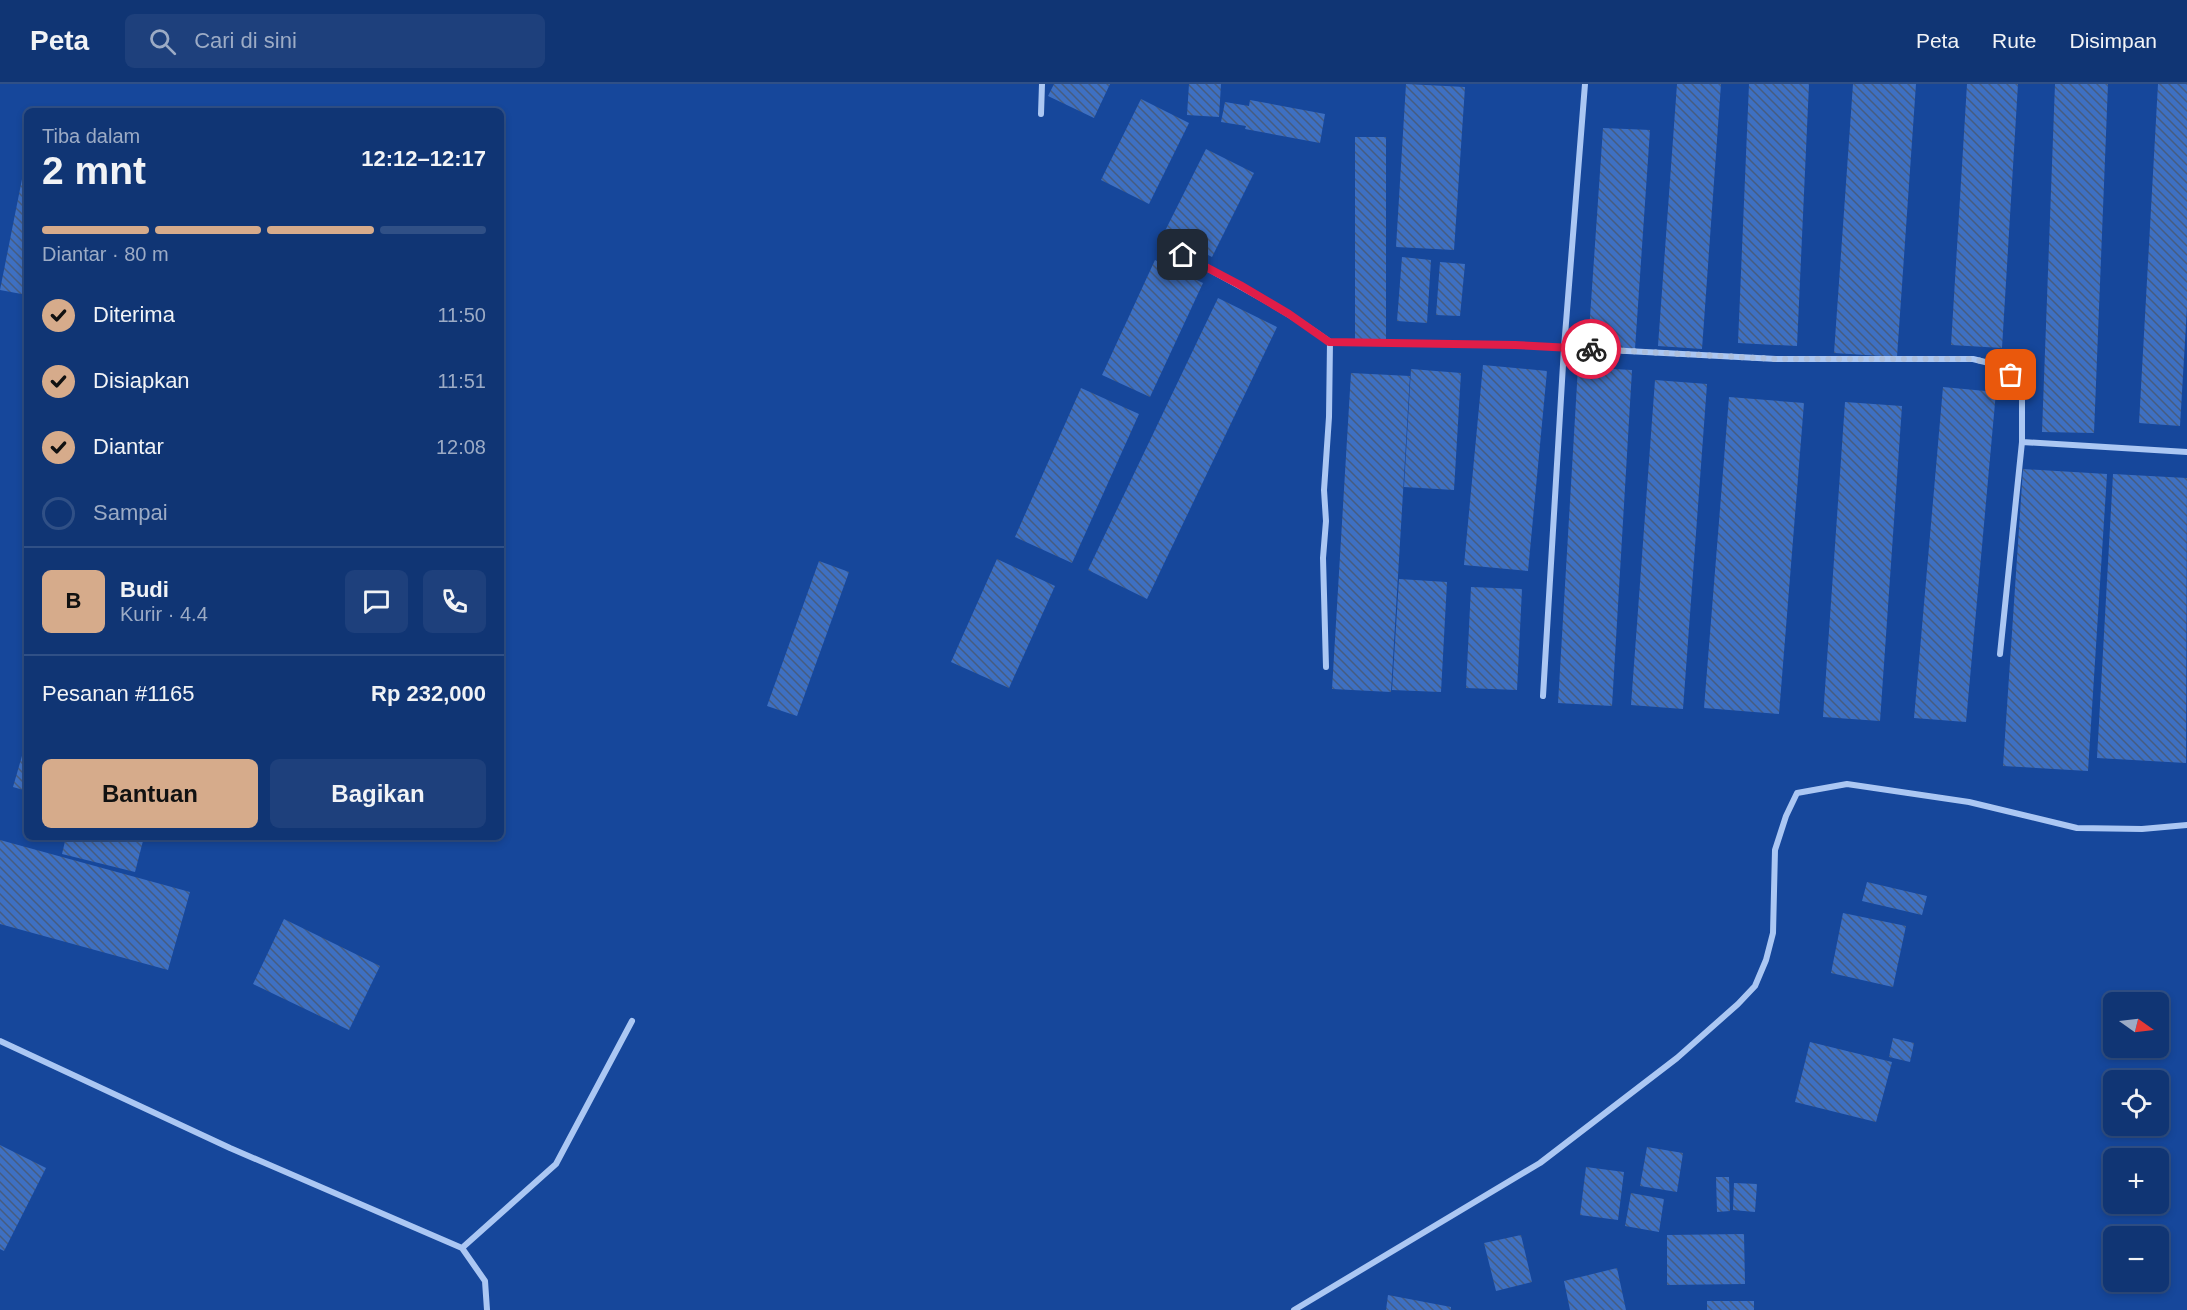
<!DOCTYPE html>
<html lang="id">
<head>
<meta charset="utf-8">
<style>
  :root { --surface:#103574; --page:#1e407c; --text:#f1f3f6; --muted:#9cabc5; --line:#305086; --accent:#d6ab8b }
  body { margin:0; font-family:Helvetica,sans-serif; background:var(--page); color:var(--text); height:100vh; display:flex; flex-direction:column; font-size:22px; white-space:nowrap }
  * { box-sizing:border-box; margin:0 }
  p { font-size:20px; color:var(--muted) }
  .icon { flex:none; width:33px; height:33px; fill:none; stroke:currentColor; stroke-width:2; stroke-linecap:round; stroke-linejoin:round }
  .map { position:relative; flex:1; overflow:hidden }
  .sheet { position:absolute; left:24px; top:24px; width:480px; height:732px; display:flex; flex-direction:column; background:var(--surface); border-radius:9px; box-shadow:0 3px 9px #0003,0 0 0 2px var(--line) }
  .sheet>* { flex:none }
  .needle { width:39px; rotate:104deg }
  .buttons { position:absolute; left:2103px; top:908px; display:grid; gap:12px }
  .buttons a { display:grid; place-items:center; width:66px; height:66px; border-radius:9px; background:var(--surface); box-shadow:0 3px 9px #0003,0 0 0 2px var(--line); font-size:30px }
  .pin { position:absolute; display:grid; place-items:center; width:51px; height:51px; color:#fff; margin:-26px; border-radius:12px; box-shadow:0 3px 9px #0006 }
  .courier { position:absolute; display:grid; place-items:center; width:60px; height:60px; margin:-30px; border:4px solid #e11d48; border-radius:50%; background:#fff; color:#222; box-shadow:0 2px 8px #0007 }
  .head em { font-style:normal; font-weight:700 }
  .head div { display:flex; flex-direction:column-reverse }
  .head { display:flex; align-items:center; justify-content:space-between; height:102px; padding:0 18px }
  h1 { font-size:39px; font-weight:700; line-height:45px }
  .bar { display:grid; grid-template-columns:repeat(4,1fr); gap:9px 6px; align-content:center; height:72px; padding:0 18px }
  .bar i { height:8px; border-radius:4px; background:var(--line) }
  .bar .current { background:var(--accent) }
  .bar p { grid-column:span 4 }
  .line { display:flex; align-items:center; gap:15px; padding:0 18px; border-top:2px solid var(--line) }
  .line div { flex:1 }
  .round { display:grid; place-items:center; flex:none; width:63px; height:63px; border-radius:9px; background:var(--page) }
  ol { padding:0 18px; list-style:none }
  li { display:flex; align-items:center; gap:18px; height:66px }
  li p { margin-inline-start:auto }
  li .icon { padding:6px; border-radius:50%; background:var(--accent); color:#111; stroke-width:4 }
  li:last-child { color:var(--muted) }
  li i { width:33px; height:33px; border:3px solid var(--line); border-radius:50% }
  .button { display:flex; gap:12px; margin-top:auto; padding:12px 18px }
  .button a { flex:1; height:69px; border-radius:9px; background:var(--accent); color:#111; font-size:24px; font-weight:700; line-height:69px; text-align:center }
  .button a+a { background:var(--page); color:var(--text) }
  header { display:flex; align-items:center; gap:36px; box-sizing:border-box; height:84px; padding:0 30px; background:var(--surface); border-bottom:2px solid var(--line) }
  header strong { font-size:28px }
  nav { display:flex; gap:33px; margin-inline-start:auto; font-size:21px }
  .search { width:420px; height:54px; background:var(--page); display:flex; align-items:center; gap:15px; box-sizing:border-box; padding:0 21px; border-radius:9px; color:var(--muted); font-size:22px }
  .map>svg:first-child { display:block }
</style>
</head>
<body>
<header>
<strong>Peta</strong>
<div class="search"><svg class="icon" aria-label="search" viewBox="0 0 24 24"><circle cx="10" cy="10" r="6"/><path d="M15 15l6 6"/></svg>Cari di sini</div>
<nav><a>Peta</a><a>Rute</a><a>Disimpan</a></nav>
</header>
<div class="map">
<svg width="2187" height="1226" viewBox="0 0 2187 1226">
  <defs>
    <pattern id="building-back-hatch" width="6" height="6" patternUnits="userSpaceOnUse" patternTransform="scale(1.5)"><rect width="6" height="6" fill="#3e70c2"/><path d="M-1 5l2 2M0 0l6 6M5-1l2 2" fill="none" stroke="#465c81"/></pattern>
  </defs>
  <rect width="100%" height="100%" fill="#16479b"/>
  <path fill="url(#building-back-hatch)" d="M1054,0H1110L1094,34L1048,12Z
    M1189,0H1221L1219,33L1187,31Z
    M1406,0L1465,3L1454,166L1396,163Z
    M1677,0H1721L1702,265L1658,262Z
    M1749,0H1809L1797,262L1738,259Z
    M1853,0H1916L1897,273L1834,269Z
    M1967,0H2018L2002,264L1951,261Z
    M2055,0H2108L2094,349L2042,348Z
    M2158,0H2187V223L2180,342L2139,339Z
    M1141,15L1189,39L1149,120L1101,96Z
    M1250,16L1325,30L1320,59L1245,45L1246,42L1221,38L1225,18L1249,22Z
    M1603,44L1650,46L1635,265L1588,262Z
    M1355,53H1386V258H1355Z
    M1206,65L1254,89L1212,173L1164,149Z
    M26,75L27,76V211L0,206Z
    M1402,173L1431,176L1427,239L1397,237Z
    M1155,176L1203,199L1150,313L1102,291Z
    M1440,178L1465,180L1460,232L1436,231Z
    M1218,214L1277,243L1147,515L1088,486Z
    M1483,281L1547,287L1528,487L1464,481Z
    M1578,283L1632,286L1612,622L1558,619Z
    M1411,285L1461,289L1454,406L1404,403Z
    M1351,289L1410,292L1391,608L1332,605Z
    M1655,296L1707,300L1683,625L1631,621Z
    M1943,303L1996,308L1966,638L1914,634Z
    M1081,304L1139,330L1072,479L1015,453Z
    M1729,313L1804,319L1779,630L1704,624Z
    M1845,318L1902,322L1880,637L1823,633Z
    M2023,385L2107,390L2088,687L2003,682Z
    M2113,390L2187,394L2186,679L2097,674Z
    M997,475L1055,502L1009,604L951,578Z
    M819,477L849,488L797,632L767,622Z
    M1399,495L1447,498L1441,608L1392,606Z
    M1471,503L1522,505L1517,606L1466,604Z
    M26,658H27V707L13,703Z
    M66,753H144L135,788L62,770Z
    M0,756L190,808L168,886L0,840Z
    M1867,798L1927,812L1922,831L1862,817Z
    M1843,829L1906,842L1893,903L1831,889Z
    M284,835L380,882L349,946L253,900Z
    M1893,954L1914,959L1910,978L1889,973Z
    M1810,958L1892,978L1876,1038L1795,1018Z
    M0,1061L46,1084L4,1167L0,1165Z
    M1647,1063L1683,1069L1677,1108L1640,1102Z
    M1586,1083L1624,1088L1618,1136L1580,1131Z
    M1716,1093H1729L1730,1127L1717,1128Z
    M1734,1099L1757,1100L1755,1128L1733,1126Z
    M1631,1109L1664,1115L1659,1148L1625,1142Z
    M1744,1150L1745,1200L1667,1201V1151Z
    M1521,1151L1532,1198L1496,1207L1484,1159Z
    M1617,1184L1626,1226H1570L1564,1197Z
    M1388,1211L1451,1223V1226H1386Z
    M1707,1217H1754V1226H1707Z"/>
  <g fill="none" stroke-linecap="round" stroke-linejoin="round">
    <path stroke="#abc7f3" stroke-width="6" d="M1041,30L1042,0
      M1183,171C1233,199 1283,224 1330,258L1329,333L1324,406L1326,437L1323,474L1326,583
      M1330,258L1515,261L1776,275H1973L1993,280L2011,291L2022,306V358L2000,570
      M2022,358L2187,368
      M1543,612L1564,264L1585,0
      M0,957L230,1064L462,1164L485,1197L487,1226
      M462,1164L556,1080L632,937
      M1294,1226L1540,1079L1677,974L1738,920L1755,902L1766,876L1773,849L1775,766L1786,732L1797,709L1847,700L1969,718L2077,744L2142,745L2187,741"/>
  </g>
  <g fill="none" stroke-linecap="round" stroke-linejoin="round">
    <path stroke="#adbfdc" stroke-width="6" stroke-dasharray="0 10.8" d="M1591,265L1776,275H1973L1993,280L2011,291"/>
    <path stroke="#e11d48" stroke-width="8" d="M1183,171L1240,201L1289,230L1329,258L1515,261L1591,265"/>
  </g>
</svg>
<div class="buttons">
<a><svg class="needle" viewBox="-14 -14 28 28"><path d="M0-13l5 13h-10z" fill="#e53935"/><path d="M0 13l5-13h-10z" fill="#9cabc5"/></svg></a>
<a><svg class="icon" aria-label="locate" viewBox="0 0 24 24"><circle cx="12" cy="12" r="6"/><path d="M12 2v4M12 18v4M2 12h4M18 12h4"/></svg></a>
<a>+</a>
<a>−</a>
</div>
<div class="pin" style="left:2011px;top:291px;background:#ea580c"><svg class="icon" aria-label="bag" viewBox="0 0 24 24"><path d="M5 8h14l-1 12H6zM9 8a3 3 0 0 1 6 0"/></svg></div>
<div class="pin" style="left:1183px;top:171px;background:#1f2937"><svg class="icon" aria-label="home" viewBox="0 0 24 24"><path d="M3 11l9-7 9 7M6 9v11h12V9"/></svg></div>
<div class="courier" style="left:1591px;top:265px"><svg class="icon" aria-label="bike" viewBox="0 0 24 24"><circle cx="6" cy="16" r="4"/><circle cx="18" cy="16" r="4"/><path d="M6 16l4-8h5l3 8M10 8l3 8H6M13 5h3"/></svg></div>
<section class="sheet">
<div class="head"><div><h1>2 mnt</h1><p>Tiba dalam</p></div><em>12:12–12:17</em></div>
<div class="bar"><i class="current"></i><i class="current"></i><i class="current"></i><i></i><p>Diantar · 80 m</p></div>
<ol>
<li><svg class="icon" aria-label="check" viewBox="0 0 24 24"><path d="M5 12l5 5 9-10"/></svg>Diterima<p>11:50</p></li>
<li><svg class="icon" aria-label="check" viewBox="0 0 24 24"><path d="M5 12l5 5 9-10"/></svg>Disiapkan<p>11:51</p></li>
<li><svg class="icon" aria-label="check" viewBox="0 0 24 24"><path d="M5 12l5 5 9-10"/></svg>Diantar<p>12:08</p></li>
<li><i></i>Sampai</li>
</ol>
<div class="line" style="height:108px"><b class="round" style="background:var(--accent);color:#111">B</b><div><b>Budi</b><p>Kurir · 4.4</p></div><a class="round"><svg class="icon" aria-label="chat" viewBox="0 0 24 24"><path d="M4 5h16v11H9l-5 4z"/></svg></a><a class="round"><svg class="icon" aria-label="phone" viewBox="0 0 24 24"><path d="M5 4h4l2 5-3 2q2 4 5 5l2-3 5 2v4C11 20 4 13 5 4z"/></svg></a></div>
<div class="line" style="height:78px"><div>Pesanan #1165</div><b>Rp 232,000</b></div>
<div class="button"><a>Bantuan</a><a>Bagikan</a></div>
</section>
</div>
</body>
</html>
